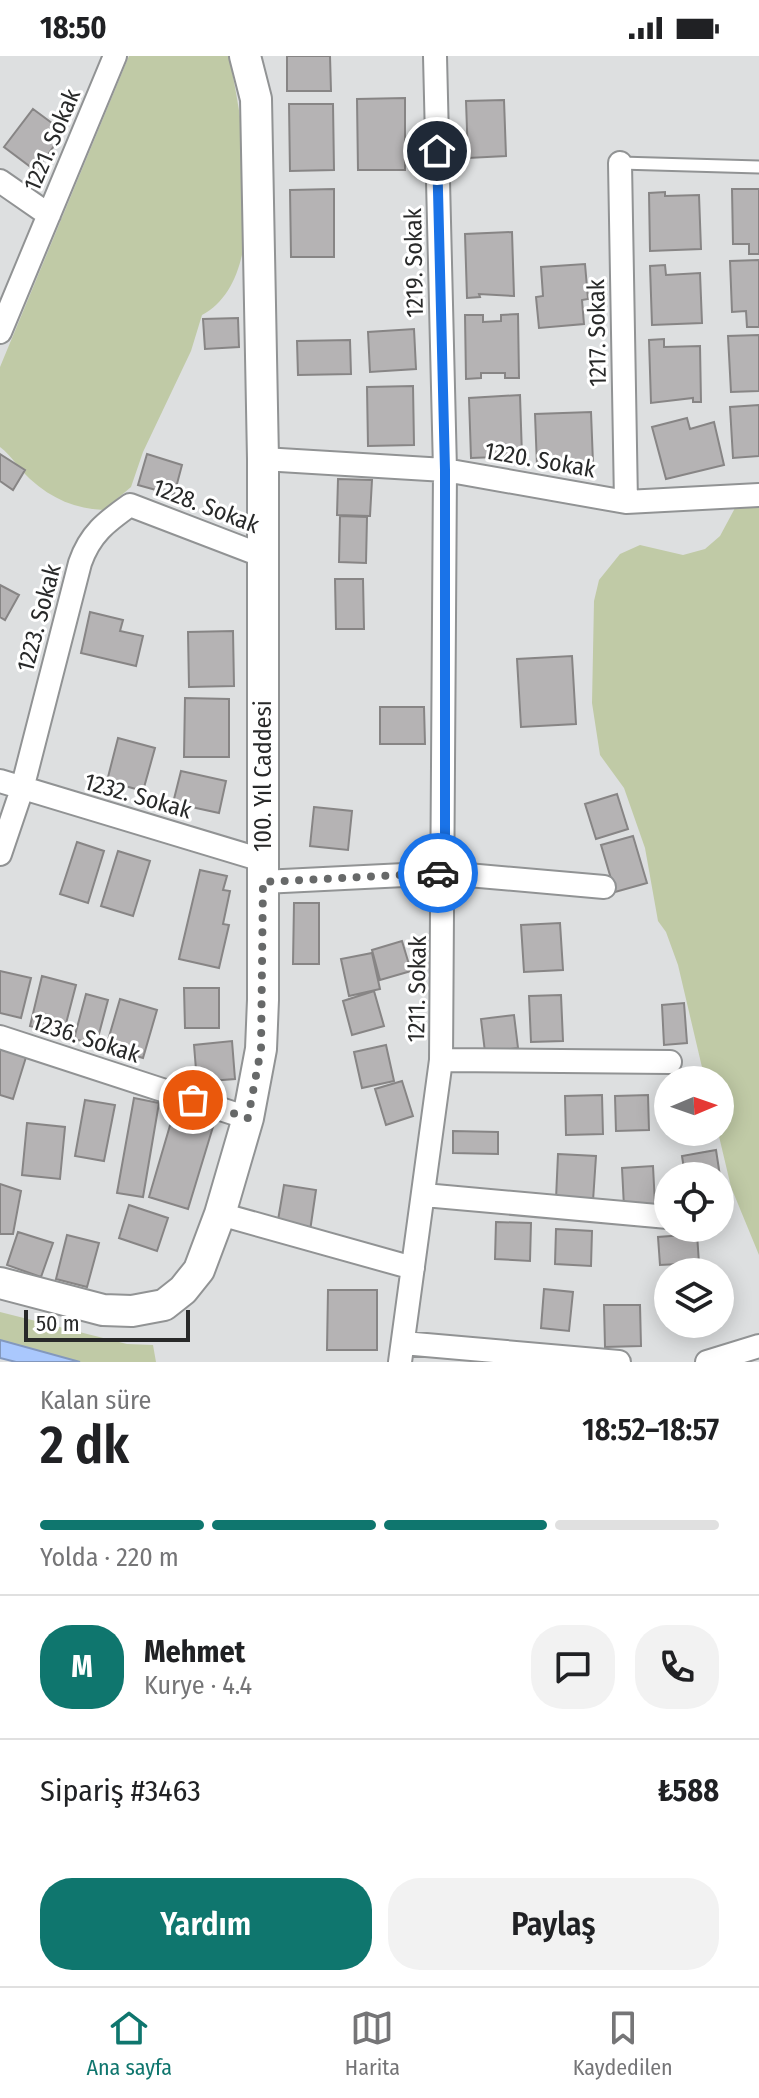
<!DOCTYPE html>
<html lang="tr">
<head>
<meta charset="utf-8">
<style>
  :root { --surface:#fff; --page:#f2f2f2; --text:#202124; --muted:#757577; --line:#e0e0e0; --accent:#0f766e }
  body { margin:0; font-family:"Fira Sans Condensed",sans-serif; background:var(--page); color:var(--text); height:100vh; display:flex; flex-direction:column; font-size:30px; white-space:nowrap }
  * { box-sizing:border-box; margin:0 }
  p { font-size:26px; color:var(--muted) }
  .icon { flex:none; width:44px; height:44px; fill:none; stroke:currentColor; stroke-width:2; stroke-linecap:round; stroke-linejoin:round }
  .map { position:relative; height:1306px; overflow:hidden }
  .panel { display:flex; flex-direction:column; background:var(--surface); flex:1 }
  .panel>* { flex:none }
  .needle { width:52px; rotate:88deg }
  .fabs { position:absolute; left:654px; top:1010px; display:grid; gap:16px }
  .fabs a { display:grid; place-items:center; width:80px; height:80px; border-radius:50%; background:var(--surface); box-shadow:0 4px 20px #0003; font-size:40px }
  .scale { position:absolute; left:24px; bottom:20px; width:166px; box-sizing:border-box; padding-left:8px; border:4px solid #282929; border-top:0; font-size:22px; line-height:28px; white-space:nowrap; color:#282929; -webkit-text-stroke:6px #fff; paint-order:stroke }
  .pin { position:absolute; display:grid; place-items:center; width:68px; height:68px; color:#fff; margin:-34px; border:4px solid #fff; border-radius:50%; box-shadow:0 2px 8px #0007 }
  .courier { position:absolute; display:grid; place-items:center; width:80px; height:80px; margin:-40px; border:6px solid #1a73e8; border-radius:50%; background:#fff; color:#222; box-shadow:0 2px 10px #0007 }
  .summary em { font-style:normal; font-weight:600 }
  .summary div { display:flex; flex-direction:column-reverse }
  .summary { display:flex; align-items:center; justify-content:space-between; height:136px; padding:0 40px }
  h1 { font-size:52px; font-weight:600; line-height:60px }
  .bar { display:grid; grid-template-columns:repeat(4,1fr); gap:12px 8px; align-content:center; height:96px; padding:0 40px }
  .bar i { height:10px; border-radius:6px; background:var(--line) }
  .bar .current { background:var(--accent) }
  .bar p { grid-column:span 4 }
  .line { display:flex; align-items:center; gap:20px; padding:0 40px; border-top:2px solid var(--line) }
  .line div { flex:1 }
  .round { display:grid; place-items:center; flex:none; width:84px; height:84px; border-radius:32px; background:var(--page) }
  .action { display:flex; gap:16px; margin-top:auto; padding:16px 40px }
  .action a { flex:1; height:92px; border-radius:32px; background:var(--accent); color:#fff; font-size:32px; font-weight:600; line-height:92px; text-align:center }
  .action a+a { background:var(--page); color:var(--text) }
  .status { display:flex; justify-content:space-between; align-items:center; height:56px; padding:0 40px; background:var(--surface); direction:ltr }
  .status svg { height:22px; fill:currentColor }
  .tab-bar { display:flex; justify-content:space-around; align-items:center; height:112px; border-top:2px solid var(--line); background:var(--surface); font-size:22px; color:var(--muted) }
  .tab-bar a { display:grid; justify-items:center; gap:4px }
  .tab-bar .current { color:var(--accent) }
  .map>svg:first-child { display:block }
</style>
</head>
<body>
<div class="status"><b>18:50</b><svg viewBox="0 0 49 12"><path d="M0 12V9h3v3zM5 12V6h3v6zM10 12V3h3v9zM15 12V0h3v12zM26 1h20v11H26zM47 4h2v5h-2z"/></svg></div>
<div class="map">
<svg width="759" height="1306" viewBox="0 0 759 1306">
  <rect width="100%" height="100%" fill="#dddfe0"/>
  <path fill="#c0caa6" d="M129,0H229C242,66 274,221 202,259L191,295L143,396L131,431L104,454C76,453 52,443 30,423C19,413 12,400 0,391V311Z
    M759,443V1199L731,1131L718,1076L720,1024H705L678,909L666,876L658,865L645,792L624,732L600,699L592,647L594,545L599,524L620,498L640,489L683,499L705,493L720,480L735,452Z
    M0,1256L127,1288L153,1289L156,1306H80L0,1284Z"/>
  <path fill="#aac8fd" stroke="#8398bd" stroke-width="2" d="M0,1284L80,1306H16L0,1302Z"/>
  <path fill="#b5b3b4" stroke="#878585" stroke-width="2" d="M287,0H330L331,35H287Z
    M405,42V114H358L357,43Z
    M504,44L506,100L468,102L466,45Z
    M289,48H333L334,114L290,115Z
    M33,53L64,76L36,115L4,91Z
    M334,133V201H291L290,134Z
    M732,133H759V198H749V188H733Z
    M665,136V140L699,139L701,193L650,195L649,137Z
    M512,176L514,240L479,238L480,241L467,242L465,178Z
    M759,204V271H747L746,255L732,256L730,205Z
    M585,208L588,243L582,244L584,268L539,272L536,241L543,240L541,211Z
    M665,209L666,219L700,217L702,267L652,269L650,210Z
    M518,258L519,322H505V317H481V322L466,323L465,259H483V266L501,265V259Z
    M238,262L239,291L205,293L203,263Z
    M414,273L416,313L370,316L368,276Z
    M759,279V335L731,336L728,280Z
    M664,283V291L700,290L701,346H693V342L651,347L649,284Z
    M350,284L351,318L298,319L297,285Z
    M413,330L414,389L368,390L367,331Z
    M520,339L522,400L471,402L469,342Z
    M759,349V400L733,402L730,351Z
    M591,356L593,407L537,410L535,358Z
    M687,362L690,373L714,366L724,409L666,423L652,371Z
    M0,398L25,414L13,434L0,425Z
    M147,398L182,409L174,439L138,429Z
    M338,423L372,424L370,460L337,459Z
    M340,460L367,461L366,507L339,506Z
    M335,523H363L364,573H336Z
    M0,529L19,539L5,564L0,561Z
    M90,556L123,564L120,575L143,580L136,610L81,597Z
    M233,575L234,630L189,631L188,576Z
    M572,600L576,668L521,671L517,603Z
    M185,642L229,643V701H184Z
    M380,651H424L425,688H380Z
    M118,682L155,692L143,735L107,725Z
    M181,715L226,725L219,757L173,747Z
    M617,738L628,773L596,783L585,748Z
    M314,751L352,755L348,794L310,790Z
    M633,780L647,827L615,836L601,789Z
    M77,786L104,795L88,847L60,838Z
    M118,795L150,805L133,860L101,850Z
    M200,814L227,820L223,834L230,835L223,868L229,869L219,912L179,903Z
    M294,847H319V908H293Z
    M560,867L563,914L524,916L521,869Z
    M402,885L411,915L380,924L372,894Z
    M372,897L380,933L349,940L341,903Z
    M0,915L31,922L21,962L0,957Z
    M42,920L76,929L63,979L30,970Z
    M184,932H219V972H185Z
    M374,935L384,970L352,979L343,945Z
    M86,938L108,944L96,989L74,983Z
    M561,939L563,985L531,986L529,940Z
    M120,943L157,954L143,1002L106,991Z
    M684,947L687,987L664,989L662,949Z
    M514,959L518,992L485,996L481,963Z
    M232,985L235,1023L197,1026L194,989Z
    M386,989L394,1025L362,1032L354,996Z
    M0,990L27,998L13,1043L0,1039Z
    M402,1025L413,1060L386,1069L375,1033Z
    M602,1039L603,1078L566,1079L565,1040Z
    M648,1039L649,1074L616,1075L615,1040Z
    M134,1042L159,1047L143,1141L117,1137Z
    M85,1044L115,1049L104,1105L75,1100Z
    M176,1049L216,1061L188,1153L149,1141Z
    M27,1067L65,1071L60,1123L22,1119Z
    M453,1075L498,1076V1098L453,1097Z
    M716,1094L720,1120H685L682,1100Z
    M558,1098L596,1100L593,1145L556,1143Z
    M653,1110L655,1149L624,1151L622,1112Z
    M0,1128L21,1135L13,1178H0Z
    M284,1129L316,1134L310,1175L277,1170Z
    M129,1149L168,1162L157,1195L119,1182Z
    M496,1166L531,1167L530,1205L495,1203Z
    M556,1173L592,1175L591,1210L555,1208Z
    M18,1176L53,1187L41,1221L7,1209Z
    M697,1178L699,1207L660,1209L658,1181Z
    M67,1179L99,1187L87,1231L56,1223Z
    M544,1233L573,1236L569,1275L541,1272Z
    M328,1234H377V1294H327Z
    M604,1249H640L641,1290L605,1291Z"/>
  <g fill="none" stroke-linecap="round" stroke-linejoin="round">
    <defs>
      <path id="lane" d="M620,107L759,111"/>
      <path id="street" d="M620,107L626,446
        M0,125L49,159
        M0,276L115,0
        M263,403L445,414L626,446L759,439
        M0,725L262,804
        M0,798L22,733L80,507C90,478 106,466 130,449L263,500
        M263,826L445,817L604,831
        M0,981L248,1062
        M441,1004L670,1006
        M424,1139L668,1161
        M220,1158L413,1212
        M403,1287L619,1306
        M400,1306L441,1004L445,414L435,0
        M707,1306L759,1290"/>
      <path id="secondary" d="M0,1227L103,1254L132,1255L164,1249L183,1234L199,1214L220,1158L248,1062L261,993L263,944V403L256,43L245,0"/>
    </defs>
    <use href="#lane" stroke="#919394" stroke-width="15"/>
    <use href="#street" stroke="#919394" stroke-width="26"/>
    <use href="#secondary" stroke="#919394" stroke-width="34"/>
    <use href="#lane" stroke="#fff" stroke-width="11"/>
    <use href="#street" stroke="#fff" stroke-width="22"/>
    <use href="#secondary" stroke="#fff" stroke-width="30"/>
  </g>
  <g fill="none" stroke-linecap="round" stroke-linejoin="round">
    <path stroke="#676969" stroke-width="8" stroke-dasharray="0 14.4" d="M193,1044L248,1062L261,993L263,826L438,817"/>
    <path stroke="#1a73e8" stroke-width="10" d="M437,95L445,414V817H438"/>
  </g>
  <g text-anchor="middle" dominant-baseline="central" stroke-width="6" stroke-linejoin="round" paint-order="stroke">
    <g font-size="24" fill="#282929" stroke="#fff">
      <text transform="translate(52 84) rotate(-67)">1221. Sokak</text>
      <text transform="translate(414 207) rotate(-91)">1219. Sokak</text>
      <text transform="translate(597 277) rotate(-91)">1217. Sokak</text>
      <text transform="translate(540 404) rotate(10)">1220. Sokak</text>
      <text transform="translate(206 450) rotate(21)">1228. Sokak</text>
      <text transform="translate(39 562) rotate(-75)">1223. Sokak</text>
      <text transform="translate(263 720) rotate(-90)">100. Yıl Caddesi</text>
      <text transform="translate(138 740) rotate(16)">1232. Sokak</text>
      <text transform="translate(417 933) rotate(-89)">1211. Sokak</text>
      <text transform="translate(86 982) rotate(18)">1236. Sokak</text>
    </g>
  </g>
</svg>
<div class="fabs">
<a><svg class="needle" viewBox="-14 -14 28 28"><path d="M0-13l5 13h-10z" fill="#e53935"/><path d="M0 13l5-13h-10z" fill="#757577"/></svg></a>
<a><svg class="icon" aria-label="locate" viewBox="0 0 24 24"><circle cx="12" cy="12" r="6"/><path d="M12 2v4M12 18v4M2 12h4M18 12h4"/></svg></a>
<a><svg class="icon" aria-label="layers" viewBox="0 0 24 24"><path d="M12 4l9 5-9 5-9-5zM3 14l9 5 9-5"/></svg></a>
</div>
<div class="scale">50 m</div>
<div class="pin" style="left:193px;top:1044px;background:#ea580c"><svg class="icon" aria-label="bag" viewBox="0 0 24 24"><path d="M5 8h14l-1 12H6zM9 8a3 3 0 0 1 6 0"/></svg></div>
<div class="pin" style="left:437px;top:95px;background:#1f2937"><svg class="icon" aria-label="home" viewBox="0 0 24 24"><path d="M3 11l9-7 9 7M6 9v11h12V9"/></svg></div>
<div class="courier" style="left:438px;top:817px"><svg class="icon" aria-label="car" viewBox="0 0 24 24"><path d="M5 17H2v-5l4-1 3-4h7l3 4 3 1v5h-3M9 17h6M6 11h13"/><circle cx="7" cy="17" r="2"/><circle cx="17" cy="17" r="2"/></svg></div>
</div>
<section class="panel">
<div class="summary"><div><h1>2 dk</h1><p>Kalan süre</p></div><em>18:52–18:57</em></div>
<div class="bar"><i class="current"></i><i class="current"></i><i class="current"></i><i></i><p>Yolda · 220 m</p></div>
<div class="line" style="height:144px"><b class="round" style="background:var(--accent);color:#fff">M</b><div><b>Mehmet</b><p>Kurye · 4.4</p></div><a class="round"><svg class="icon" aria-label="chat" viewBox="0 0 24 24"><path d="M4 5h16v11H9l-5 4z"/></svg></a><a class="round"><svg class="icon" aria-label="phone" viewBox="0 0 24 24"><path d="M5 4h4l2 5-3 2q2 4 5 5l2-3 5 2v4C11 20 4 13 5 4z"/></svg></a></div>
<div class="line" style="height:104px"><div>Sipariş #3463</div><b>₺588</b></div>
<div class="action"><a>Yardım</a><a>Paylaş</a></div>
</section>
<nav class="tab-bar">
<a class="current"><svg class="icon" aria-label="home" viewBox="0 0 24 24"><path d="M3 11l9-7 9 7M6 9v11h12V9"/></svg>Ana sayfa</a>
<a><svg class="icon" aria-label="map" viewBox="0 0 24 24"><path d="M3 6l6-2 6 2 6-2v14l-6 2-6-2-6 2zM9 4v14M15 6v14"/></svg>Harita</a>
<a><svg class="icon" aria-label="saved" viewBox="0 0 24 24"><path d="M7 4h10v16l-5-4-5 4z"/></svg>Kaydedilen</a>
</nav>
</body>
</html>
